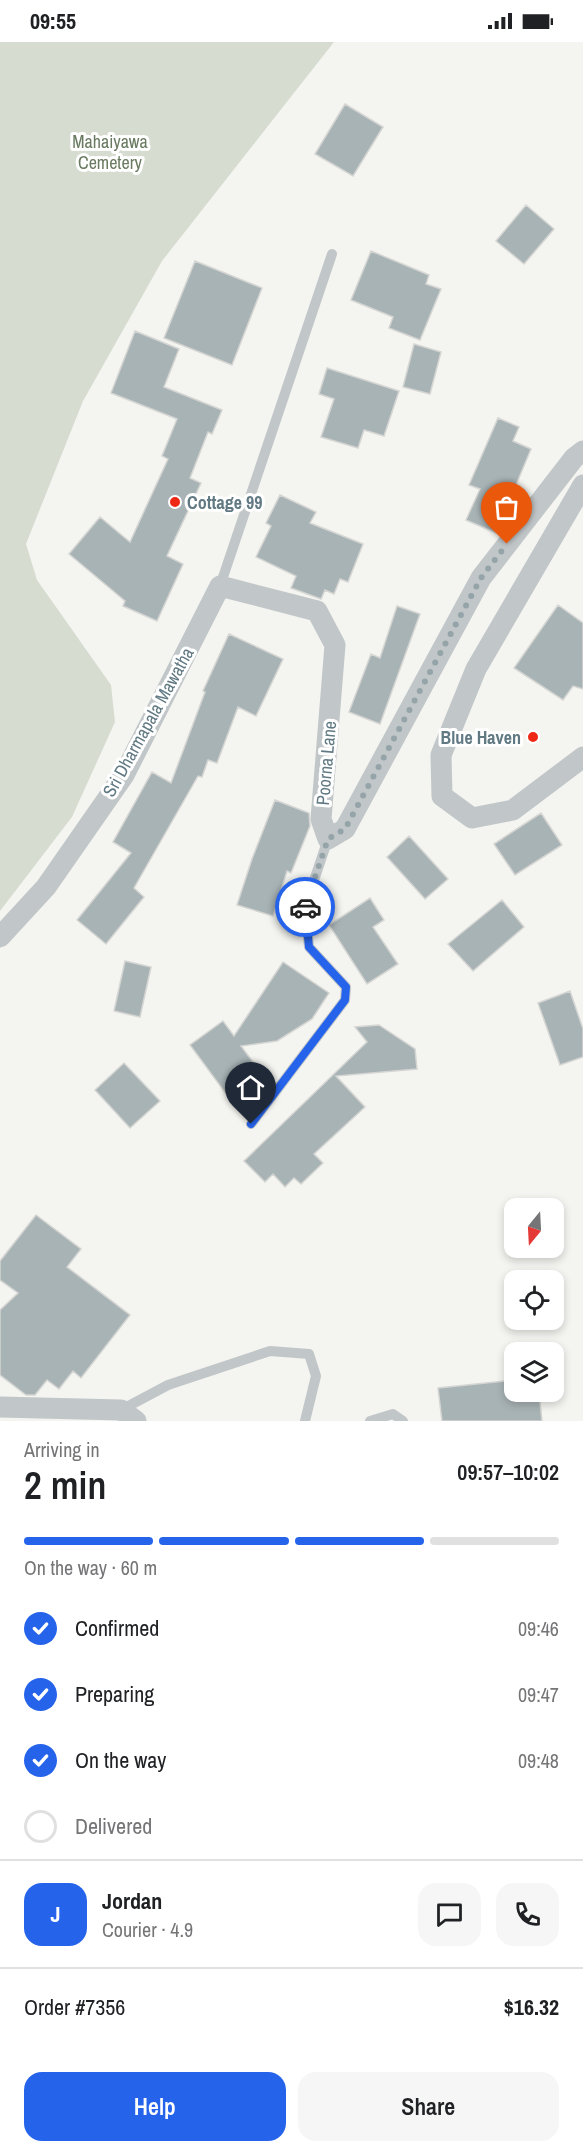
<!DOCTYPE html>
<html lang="en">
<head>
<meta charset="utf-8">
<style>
  :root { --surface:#fff; --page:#f6f6f6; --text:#202124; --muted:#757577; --line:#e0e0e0; --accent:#2563eb }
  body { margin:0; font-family:"Archivo Narrow",sans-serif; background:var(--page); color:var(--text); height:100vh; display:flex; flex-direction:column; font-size:22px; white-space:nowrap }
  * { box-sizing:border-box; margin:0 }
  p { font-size:20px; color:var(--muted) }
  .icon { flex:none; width:33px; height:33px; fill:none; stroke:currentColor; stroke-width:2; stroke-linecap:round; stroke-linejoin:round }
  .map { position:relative; height:1379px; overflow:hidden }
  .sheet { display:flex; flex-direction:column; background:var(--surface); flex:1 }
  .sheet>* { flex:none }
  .needle { width:39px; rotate:198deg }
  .controls { position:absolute; left:504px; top:1156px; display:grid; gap:12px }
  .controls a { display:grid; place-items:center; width:60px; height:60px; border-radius:12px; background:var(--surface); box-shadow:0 3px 9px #0003; font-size:30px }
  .pin { position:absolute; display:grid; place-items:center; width:51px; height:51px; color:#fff; margin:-62px -26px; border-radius:50% 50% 50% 0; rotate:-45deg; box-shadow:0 0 6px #0007 }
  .pin .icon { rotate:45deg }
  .courier { position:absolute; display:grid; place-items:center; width:60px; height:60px; margin:-30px; border:4px solid #2563eb; border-radius:50%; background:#fff; color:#222; box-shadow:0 2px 8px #0007 }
  .overview em { font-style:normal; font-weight:600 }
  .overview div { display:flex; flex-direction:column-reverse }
  .overview { display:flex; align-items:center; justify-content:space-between; height:102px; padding:0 24px }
  h1 { font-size:39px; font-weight:600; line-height:45px }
  .bar { display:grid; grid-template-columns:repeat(4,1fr); gap:9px 6px; align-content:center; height:72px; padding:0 24px }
  .bar i { height:8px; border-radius:4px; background:var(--line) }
  .bar .current { background:var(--accent) }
  .bar p { grid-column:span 4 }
  .line { display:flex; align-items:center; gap:15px; padding:0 24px; border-top:2px solid var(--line) }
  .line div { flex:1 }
  .round { display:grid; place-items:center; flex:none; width:63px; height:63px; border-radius:18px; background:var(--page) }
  ol { padding:0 24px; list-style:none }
  li { display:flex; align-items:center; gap:18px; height:66px }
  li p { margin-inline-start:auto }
  li .icon { padding:6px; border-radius:50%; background:var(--accent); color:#fff; stroke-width:4 }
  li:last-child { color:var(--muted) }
  li i { width:33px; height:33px; border:3px solid var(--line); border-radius:50% }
  .primary-button { display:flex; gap:12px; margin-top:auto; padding:12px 24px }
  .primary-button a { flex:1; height:69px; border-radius:18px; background:var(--accent); color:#fff; font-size:24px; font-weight:600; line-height:69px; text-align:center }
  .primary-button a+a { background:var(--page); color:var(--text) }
  .status { display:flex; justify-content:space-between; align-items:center; height:42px; padding:0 30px; background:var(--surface); direction:ltr }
  .status svg { height:16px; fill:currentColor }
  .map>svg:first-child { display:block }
</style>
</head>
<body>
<div class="status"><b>09:55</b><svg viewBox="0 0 49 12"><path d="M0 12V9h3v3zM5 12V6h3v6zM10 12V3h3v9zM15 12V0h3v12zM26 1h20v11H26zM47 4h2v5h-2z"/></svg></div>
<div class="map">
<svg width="583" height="1379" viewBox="0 0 583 1379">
  <rect width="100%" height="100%" fill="#f4f4f0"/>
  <path fill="#d6dcd0" d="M0,0H334L162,219L83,359L26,502L37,538L111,643L115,680L72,775L0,869Z"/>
  <path fill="#a8b3b5" stroke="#d5d5d3" stroke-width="1.5" d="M345,62L383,85L353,134L315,112Z
    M526,163L554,187L524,222L496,199Z
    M371,209L429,233L426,242L441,247L420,298L389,286L393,275L351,258Z
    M195,219L262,246L232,323L164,296Z
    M135,289L179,307L164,345L222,368L212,392L208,390L190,436L201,441L167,514L183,522L157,579L123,564L125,559L69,512L100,475L130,500L168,417L162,414L177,377L111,351Z
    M414,302L441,310L430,352L403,345Z
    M327,326L399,349L384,394L364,388L358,406L321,395L334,357L319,352Z
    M498,376L519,385L513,399L531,407L496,491L466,478L480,447L469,443Z
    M280,453L316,470L310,481L363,502L348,540L340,537L334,552L325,548L321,557L291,546L296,534L256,515L271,484L266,481Z
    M558,563L583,581V647L573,644L563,658L514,626Z
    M397,564L420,572L380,682L349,670L371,612L380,616Z
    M229,592L283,617L256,674L238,665L217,721L208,718L202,735L198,734L134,846L144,855L106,902L77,878L131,811L113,800L152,730L171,741L205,650L203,649Z
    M275,758L309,771L310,784L291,831L287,829L273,874L237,863L252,817Z
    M541,771L562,803L515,833L494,802Z
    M409,794L448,837L425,857L387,815Z
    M370,856L384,878L373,885L398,922L367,942L329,883Z
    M502,858L524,885L473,929L448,902Z
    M125,919L151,925L140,975L114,969Z
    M283,920L329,951L312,977L277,999L241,1004L271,1044L238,1068L190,1003L223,979L234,994Z
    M570,949L583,987V1015L560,1023L538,961Z
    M379,983L415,1007L417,1027L336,1034L365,1065L314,1112L323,1121L301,1142L294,1136L285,1145L273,1132L265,1140L244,1119L367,1000L355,985Z
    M124,1021L160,1059L130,1086L95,1048Z
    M36,1173L81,1207L67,1225L130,1273L81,1336L73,1329L59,1347L47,1338L35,1353H26L0,1333V1268L18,1251L0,1238V1219Z
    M514,1338V1350H539L542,1379H442L438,1346Z"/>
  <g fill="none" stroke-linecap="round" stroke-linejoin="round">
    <path stroke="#c1c6c8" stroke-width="10" d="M220,544L332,212
      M251,1082L345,958L346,945L309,905L305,865L328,797
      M121,1368L168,1343L270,1309L309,1312L316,1334L305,1379
      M370,1379L393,1372L403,1379"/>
    <path stroke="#c1c6c8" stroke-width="21" d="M583,443L476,627L441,713L442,754L472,776L513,768L583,715
      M0,895L46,845L124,733L220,544L317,569L335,603L321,777L328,797L345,787L481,536L574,416L583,409
      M0,1365L121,1368L136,1379"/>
  </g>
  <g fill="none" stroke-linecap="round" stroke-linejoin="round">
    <path stroke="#94a4a9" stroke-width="6" stroke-dasharray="0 10.8" d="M305,865L328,797L345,787L481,536L507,502"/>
    <path stroke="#2563eb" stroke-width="8" d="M251,1082L345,958L346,945L309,905L305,865"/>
  </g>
  <g fill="#ef2715" stroke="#fff" stroke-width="2">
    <circle cx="175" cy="460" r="6"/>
    <circle cx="533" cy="695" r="6"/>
  </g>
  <g text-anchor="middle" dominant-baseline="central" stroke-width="6" stroke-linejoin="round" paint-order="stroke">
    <g font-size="18" fill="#697a60" stroke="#fff">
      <text x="110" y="99">Mahaiyawa<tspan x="110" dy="21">Cemetery</tspan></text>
    </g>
    <g font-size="18" font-weight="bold" fill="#617983" stroke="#fff" text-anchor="start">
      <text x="187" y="460">Cottage 99</text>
      <text x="521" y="695" text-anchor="end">Blue Haven</text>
    </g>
    <g font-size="18" fill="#617983" stroke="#fff">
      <text transform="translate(148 680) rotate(-61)">Sri Dharmapala Mawatha</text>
      <text transform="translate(326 721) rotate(-85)">Poorna Lane</text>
    </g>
  </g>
</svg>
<div class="controls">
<a><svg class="needle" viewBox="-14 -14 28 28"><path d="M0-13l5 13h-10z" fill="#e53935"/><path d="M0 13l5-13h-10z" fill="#757577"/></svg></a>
<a><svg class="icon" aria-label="locate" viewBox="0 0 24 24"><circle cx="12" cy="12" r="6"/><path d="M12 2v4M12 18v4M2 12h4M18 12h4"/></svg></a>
<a><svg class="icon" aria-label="layers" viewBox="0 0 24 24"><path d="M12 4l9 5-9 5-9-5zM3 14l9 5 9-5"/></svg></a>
</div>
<div class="pin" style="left:507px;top:502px;background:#ea580c"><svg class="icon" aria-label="bag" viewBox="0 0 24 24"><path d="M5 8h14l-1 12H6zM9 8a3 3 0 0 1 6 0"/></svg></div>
<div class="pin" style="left:251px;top:1082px;background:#1f2937"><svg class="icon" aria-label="home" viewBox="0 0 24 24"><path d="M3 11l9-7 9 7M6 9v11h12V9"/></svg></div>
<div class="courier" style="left:305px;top:865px"><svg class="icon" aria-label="car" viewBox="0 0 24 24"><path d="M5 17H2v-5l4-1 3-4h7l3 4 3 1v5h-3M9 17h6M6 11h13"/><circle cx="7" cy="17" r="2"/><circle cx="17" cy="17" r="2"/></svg></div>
</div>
<section class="sheet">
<div class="overview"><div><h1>2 min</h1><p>Arriving in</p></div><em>09:57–10:02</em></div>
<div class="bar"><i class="current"></i><i class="current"></i><i class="current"></i><i></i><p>On the way · 60 m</p></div>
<ol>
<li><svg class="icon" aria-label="check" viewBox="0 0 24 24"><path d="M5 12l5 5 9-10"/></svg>Confirmed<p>09:46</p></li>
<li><svg class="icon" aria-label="check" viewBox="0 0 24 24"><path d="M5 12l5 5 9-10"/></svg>Preparing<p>09:47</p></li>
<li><svg class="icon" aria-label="check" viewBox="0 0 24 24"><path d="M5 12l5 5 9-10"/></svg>On the way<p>09:48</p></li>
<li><i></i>Delivered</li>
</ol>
<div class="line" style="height:108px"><b class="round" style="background:var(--accent);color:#fff">J</b><div><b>Jordan</b><p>Courier · 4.9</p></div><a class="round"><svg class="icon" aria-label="chat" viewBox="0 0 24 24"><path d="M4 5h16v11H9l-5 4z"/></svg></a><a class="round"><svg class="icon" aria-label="phone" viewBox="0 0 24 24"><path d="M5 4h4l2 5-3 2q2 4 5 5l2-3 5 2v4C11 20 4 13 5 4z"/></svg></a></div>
<div class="line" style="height:78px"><div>Order #7356</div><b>$16.32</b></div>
<div class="primary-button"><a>Help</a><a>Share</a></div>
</section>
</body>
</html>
